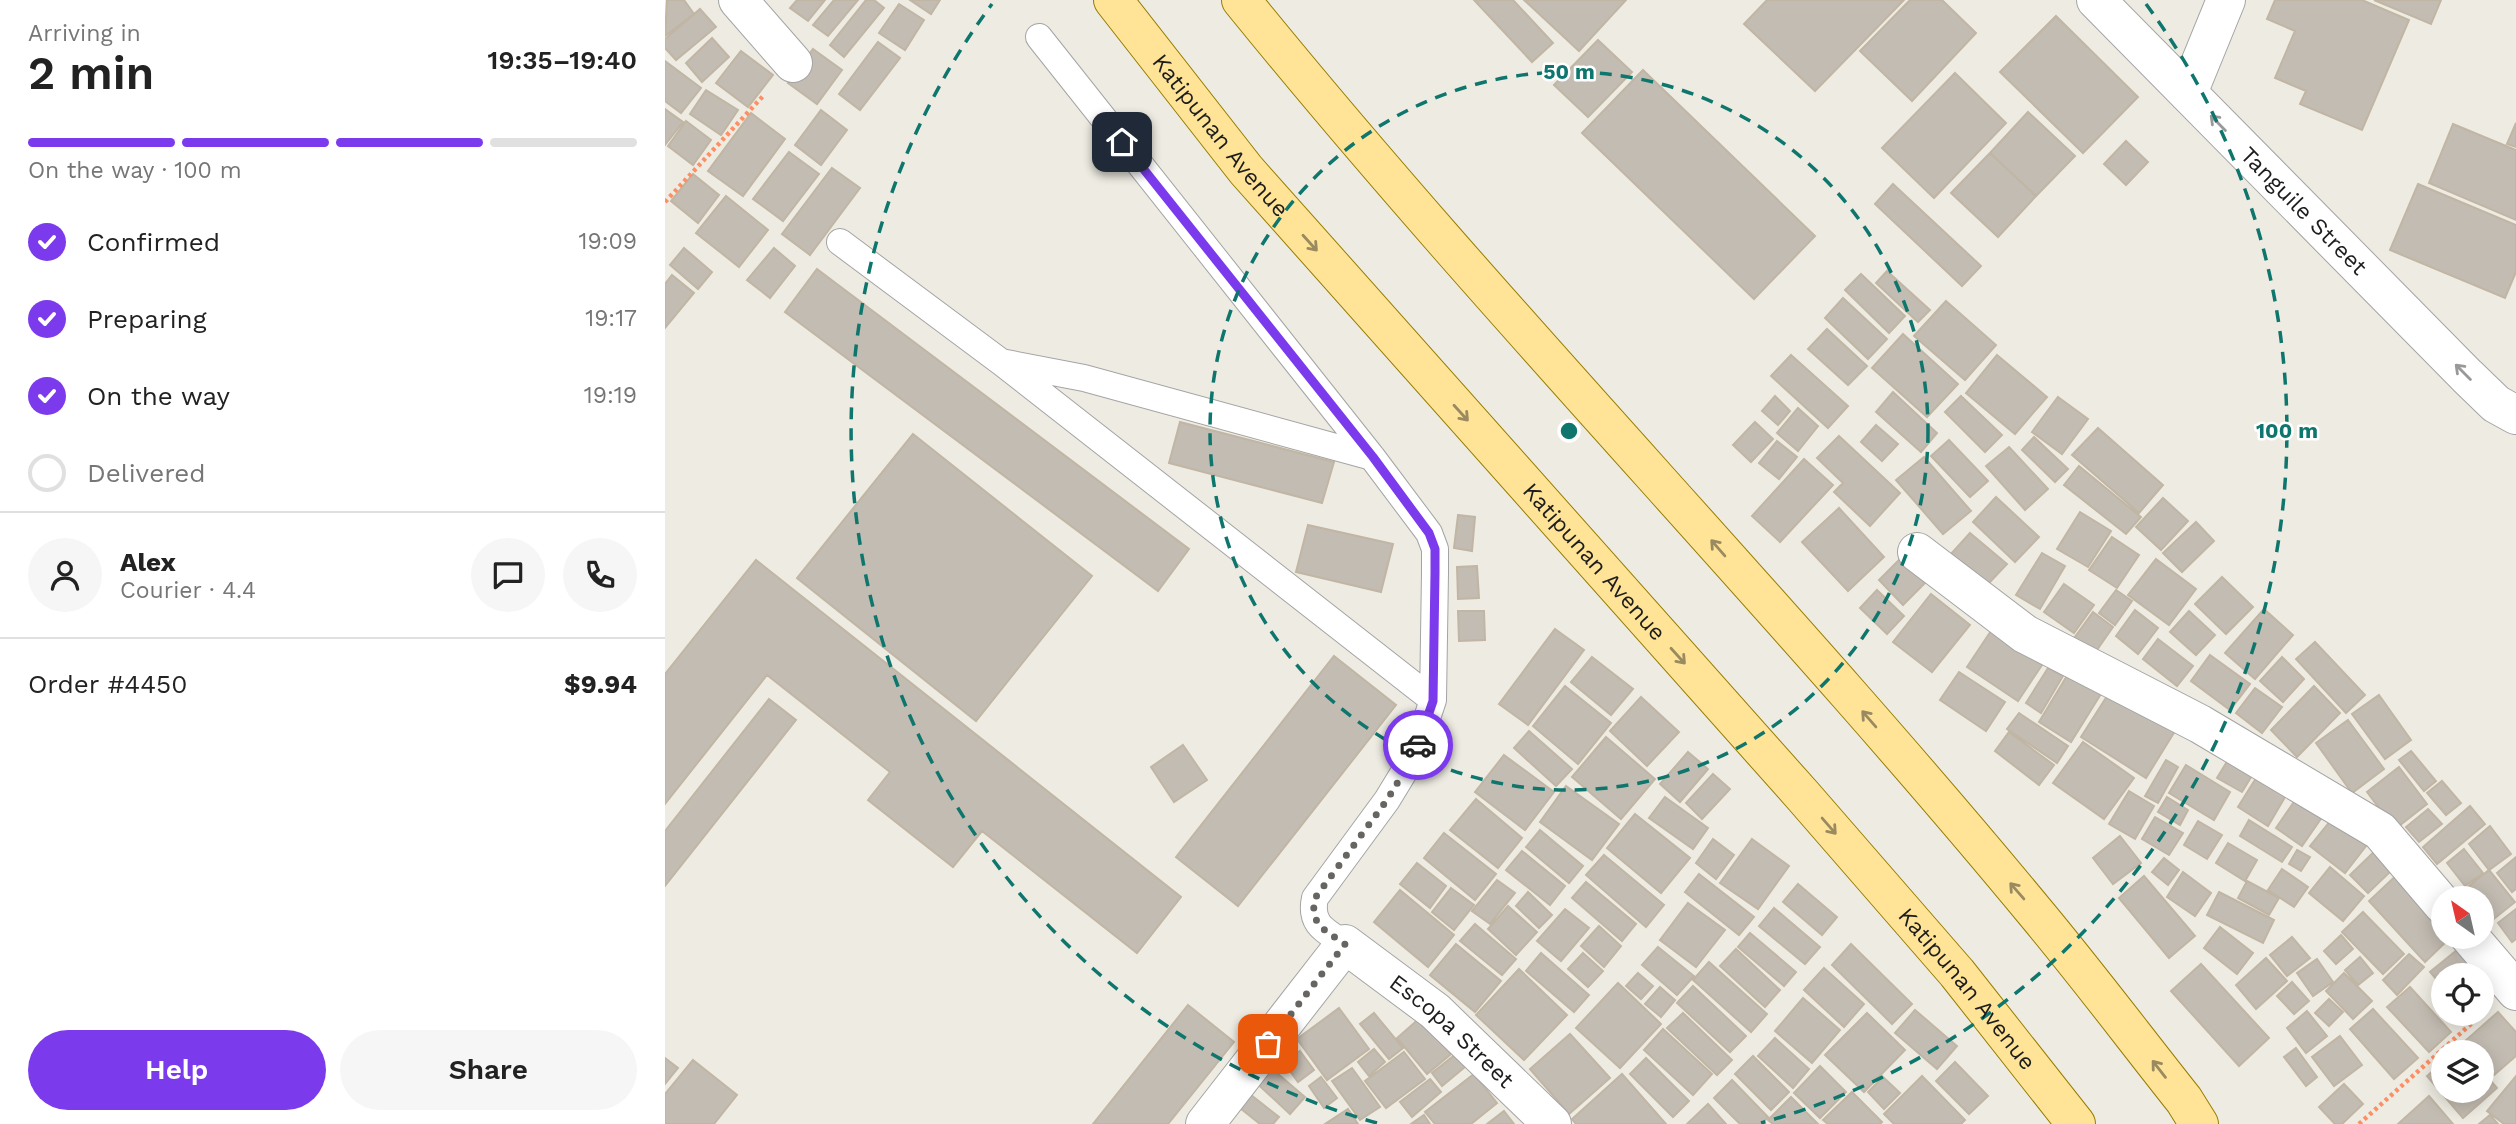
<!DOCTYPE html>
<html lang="en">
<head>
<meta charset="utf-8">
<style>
  :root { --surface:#fff; --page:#f6f6f6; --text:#222; --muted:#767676; --line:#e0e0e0; --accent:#7c3aed }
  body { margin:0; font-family:"Work Sans",sans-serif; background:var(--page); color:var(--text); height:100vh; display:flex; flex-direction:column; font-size:26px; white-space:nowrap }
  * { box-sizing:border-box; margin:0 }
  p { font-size:23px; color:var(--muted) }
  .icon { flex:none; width:38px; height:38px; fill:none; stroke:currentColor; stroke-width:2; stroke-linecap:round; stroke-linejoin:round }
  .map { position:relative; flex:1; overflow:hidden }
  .sheet { display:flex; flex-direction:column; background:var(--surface); width:665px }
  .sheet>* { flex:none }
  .needle { width:46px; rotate:326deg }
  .buttons { position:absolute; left:1766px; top:886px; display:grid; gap:14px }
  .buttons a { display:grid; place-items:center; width:63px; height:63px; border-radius:50%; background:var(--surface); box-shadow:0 4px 18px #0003; font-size:35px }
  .pin { position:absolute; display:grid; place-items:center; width:60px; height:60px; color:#fff; margin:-30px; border-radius:14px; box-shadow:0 4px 10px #0006 }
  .courier { position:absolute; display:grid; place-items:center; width:70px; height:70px; margin:-35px; border:5px solid #7c3aed; border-radius:50%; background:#fff; color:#222; box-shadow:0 2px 9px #0007 }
  .summary em { font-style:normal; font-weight:600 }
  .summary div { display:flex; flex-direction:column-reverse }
  .summary { display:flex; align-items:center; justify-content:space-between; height:119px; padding:0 28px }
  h1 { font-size:46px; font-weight:600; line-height:52px }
  .bar { display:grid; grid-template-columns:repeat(4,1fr); gap:10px 7px; align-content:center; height:84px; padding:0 28px }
  .bar i { height:9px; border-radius:5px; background:var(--line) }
  .bar .current { background:var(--accent) }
  .bar p { grid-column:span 4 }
  .line { display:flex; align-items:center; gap:18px; padding:0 28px; border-top:2px solid var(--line) }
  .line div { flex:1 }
  .round { display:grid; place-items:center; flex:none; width:74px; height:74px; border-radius:37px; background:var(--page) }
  ol { padding:0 28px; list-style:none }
  li { display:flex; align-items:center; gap:21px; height:77px }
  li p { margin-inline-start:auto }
  li .icon { padding:7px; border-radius:50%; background:var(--accent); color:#fff; stroke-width:4 }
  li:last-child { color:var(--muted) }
  li i { width:38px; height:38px; border:4px solid var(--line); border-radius:50% }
  .cta { display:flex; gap:14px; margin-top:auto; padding:14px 28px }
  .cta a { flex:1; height:80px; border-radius:42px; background:var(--accent); color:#fff; font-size:28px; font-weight:600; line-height:80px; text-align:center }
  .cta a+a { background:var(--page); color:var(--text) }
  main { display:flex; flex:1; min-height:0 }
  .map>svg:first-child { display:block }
</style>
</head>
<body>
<main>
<section class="sheet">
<div class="summary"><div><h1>2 min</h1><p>Arriving in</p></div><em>19:35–19:40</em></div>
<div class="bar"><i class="current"></i><i class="current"></i><i class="current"></i><i></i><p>On the way · 100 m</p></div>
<ol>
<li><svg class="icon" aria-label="check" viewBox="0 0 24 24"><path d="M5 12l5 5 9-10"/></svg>Confirmed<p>19:09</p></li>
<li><svg class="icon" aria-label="check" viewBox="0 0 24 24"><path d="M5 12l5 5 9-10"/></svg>Preparing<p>19:17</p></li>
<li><svg class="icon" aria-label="check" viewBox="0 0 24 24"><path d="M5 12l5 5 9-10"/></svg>On the way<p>19:19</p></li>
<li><i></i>Delivered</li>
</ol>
<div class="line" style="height:126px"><a class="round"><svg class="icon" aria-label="person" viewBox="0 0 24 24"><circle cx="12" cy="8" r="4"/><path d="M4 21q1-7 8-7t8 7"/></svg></a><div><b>Alex</b><p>Courier · 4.4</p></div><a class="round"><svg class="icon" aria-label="chat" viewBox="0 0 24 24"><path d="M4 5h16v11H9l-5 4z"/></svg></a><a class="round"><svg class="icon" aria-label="phone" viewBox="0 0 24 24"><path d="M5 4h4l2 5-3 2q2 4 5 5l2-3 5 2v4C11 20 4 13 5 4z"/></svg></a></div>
<div class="line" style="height:91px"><div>Order #4450</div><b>$9.94</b></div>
<div class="cta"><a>Help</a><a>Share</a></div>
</section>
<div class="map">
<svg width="1851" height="1124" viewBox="0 0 1851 1124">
  <rect width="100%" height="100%" fill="#eeece2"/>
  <path fill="#c3bcb2" stroke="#c1b5a4" stroke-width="2" d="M2,0H19L29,14L0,36Z
    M132,0H160L143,21L125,8Z
    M169,0H193L163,36L148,25Z
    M201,0H209L219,8L179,57L165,45Z
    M245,0H275L266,14Z
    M809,0H848L888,43L867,62Z
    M859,0H961L914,51Z
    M1102,0H1239L1150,91L1079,24Z
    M1245,0H1277L1311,33L1247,101L1195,51Z
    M1610,0H1697L1744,20L1697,130L1635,104L1641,91L1610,78L1630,31L1602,19Z
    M1709,0H1776L1766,24Z
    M234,4L259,20L240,50L214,33Z
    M35,9L51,27L11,60L0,48V39Z
    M1391,16L1473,97L1418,153L1335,72Z
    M47,38L64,57L37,82L21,63Z
    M933,40L967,72L923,117L889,85Z
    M213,42L235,58L195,110L174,94Z
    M148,49L177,70L152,104L123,83Z
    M76,51L108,75L83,107L51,83Z
    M0,61L36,88L16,113L0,101Z
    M978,70L1150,236L1089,299L917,133Z
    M1290,73L1341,123L1269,198L1217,148Z
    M41,90L73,110L56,135L25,114Z
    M0,109L18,122L0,145Z
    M156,110L182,130L156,165L130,145Z
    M1363,112L1410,156L1371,196L1325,153Z
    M86,113L120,139L78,196L43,171Z
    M21,121L46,140L28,165L3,146Z
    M1851,123V147L1842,144Z
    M1788,124L1851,150V220L1764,183Z
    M1461,141L1483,162L1461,185L1439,164Z
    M124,152L154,174L118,221L88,199Z
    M1325,153L1371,196L1333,237L1286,193Z
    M167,168L195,188L145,255L117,234Z
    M28,174L54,195L33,223L6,201Z
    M1228,184L1316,266L1297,286L1210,204Z
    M1753,184L1851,225V272L1840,298L1725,250Z
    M61,196L103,230L74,267L31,233Z
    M19,248L47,272L33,289L5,265Z
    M109,248L130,266L105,298L82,280Z
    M152,269L524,549L493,591L120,312Z
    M1222,271L1265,310L1253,322L1211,283Z
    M1196,274L1240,316L1224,333L1180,290Z
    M7,275L29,293L0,328V284Z
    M1178,298L1222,339L1203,359L1160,318Z
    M1281,301L1331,345L1300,380L1249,336Z
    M1162,329L1202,366L1183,385L1143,349Z
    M1238,334L1293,384L1262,417L1207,368Z
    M1126,355L1183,406L1163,428L1106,376Z
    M1332,355L1382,397L1350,434L1301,393Z
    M1228,392L1272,433L1256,452L1211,412Z
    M1110,396L1125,411L1113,425L1097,411Z
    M1296,396L1337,435L1320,452L1280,412Z
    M1393,397L1423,419L1397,454L1367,432Z
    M1133,408L1153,426L1133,451L1112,433Z
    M515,422L669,462L657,503L504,463Z
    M1090,422L1108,439L1086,462L1068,445Z
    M1211,425L1233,444L1217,461L1196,442Z
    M1433,428L1498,485L1474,513L1407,455Z
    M248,434L427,576L311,721L132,578Z
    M1174,436L1235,493L1205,526L1169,492L1178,483L1152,458Z
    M1369,437L1403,469L1390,482L1357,450Z
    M1284,440L1323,481L1305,497L1266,456Z
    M1112,441L1132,457L1114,479L1094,463Z
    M1344,447L1383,489L1360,510L1321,466Z
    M1259,457L1306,511L1278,534L1231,480Z
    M1139,459L1168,485L1115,542L1087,516Z
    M1414,466L1476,517L1461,534L1399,485Z
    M1331,497L1374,537L1350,562L1308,522Z
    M1498,498L1523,521L1496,550L1471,527Z
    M1174,508L1219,557L1183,591L1137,542Z
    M1415,512L1446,531L1423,567L1392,549Z
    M793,515L810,517L807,551L789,548Z
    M1531,522L1549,541L1517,572L1498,553Z
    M643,525L728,544L716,592L631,572Z
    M1305,533L1342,564L1322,585L1286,554Z
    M1447,537L1474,555L1452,588L1424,570Z
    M1377,553L1400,566L1375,609L1351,595Z
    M1236,558L1260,583L1238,605L1214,580Z
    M1491,559L1531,589L1504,625L1463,595Z
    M91,560L516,897L472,953L317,831L288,867L203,800L225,772L102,675L0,804V674Z
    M812,566L814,598L793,599L792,567Z
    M1557,577L1588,607L1561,634L1530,604Z
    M1399,584L1429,605L1409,633L1379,612Z
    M1212,590L1239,616L1222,634L1195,608Z
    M1451,590L1467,601L1450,625L1434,613Z
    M1266,594L1305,625L1267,672L1228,642Z
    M1599,609L1628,635L1590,679L1560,653Z
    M1470,610L1493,628L1473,654L1451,636Z
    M793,611H819L820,640L794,641Z
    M1524,611L1550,635L1531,655L1505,632Z
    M1428,612L1448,627L1427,657L1407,641Z
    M890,629L919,650L863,725L834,704Z
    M1326,631L1377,665L1353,701L1302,667Z
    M1493,639L1528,666L1512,686L1478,659Z
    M1650,642L1700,695L1681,713L1631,659Z
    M1545,655L1585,684L1565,710L1526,681Z
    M669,656L731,705L573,906L511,857Z
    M927,657L968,689L946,715L906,682Z
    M1617,657L1639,679L1618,702L1595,681Z
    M1383,668L1398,676L1376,713L1361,703Z
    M1406,669L1439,689L1406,742L1374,722Z
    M1294,672L1340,702L1321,731L1275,700Z
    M900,686L946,723L913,764L868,726Z
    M1649,686L1675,713L1632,757L1606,730Z
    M1590,688L1617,707L1597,733L1571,713Z
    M1446,690L1510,731L1481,778L1416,737Z
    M1714,695L1746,740L1720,759L1687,714Z
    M976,697L1014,732L982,766L945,731Z
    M104,699L131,720L0,886V831Z
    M1354,713L1403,746L1392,763L1342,729Z
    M1683,720L1719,769L1687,793L1651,743Z
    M864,731L907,769L891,786L849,748Z
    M1344,732L1389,765L1374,785L1330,751Z
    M941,737L990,779L956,819L907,777Z
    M1418,742L1469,778L1439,819L1388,783Z
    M518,745L542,780L509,802L486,767Z
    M1746,751L1771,781L1759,791L1734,760Z
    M1023,752L1043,769L1015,802L995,784Z
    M839,755L889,792L860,830L810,792Z
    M1566,755L1591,769L1577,792L1552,778Z
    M1501,760L1513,767L1493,803L1480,796Z
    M1521,765L1565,792L1549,820L1504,793Z
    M1734,767L1762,804L1730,829L1702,792Z
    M1596,770L1626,787L1603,826L1573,807Z
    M1048,774L1065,789L1037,819L1021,803Z
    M1777,781L1796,803L1781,815L1762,793Z
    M901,786L954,824L927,860L875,822Z
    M1464,791L1489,806L1470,839L1444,824Z
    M1635,793L1662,810L1637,846L1611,828Z
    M1000,797L1043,828L1028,849L984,818Z
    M1502,797L1523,810L1515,825L1493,812Z
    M811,799L857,838L833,868L785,830Z
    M1805,806L1820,824L1772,864L1758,847Z
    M1763,809L1777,824L1754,842L1741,827Z
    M970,814L1025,858L996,893L942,848Z
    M1671,814L1705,841L1680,873L1645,846Z
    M1490,817L1518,833L1504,855L1477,839Z
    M1584,820L1627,847L1617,862L1575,836Z
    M1533,821L1557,835L1542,859L1519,845Z
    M1825,826L1846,854L1824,870L1804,844Z
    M875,830L918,866L904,883L861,847Z
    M779,833L831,874L810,900L759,858Z
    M1455,836L1476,863L1448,884L1428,858Z
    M1048,839L1069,855L1051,879L1031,863Z
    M1087,839L1124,866L1093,909L1055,883Z
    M1563,843L1592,860L1580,881L1551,863Z
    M1712,849L1730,867L1703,893L1685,875Z
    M1799,849L1818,873L1800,886L1782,863Z
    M1632,850L1645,857L1636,871L1624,864Z
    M857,851L900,886L885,905L841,870Z
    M939,855L999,905L981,927L921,875Z
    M1851,857V889L1847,892L1832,873Z
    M1499,858L1514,870L1503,885L1487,872Z
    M752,863L781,886L765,908L735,884Z
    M1665,867L1699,896L1678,921L1644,893Z
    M1617,869L1643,887L1629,907L1603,890Z
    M1824,870L1850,902L1825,922L1816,912V898H1805L1799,890Z
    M1518,872L1546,893L1530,916L1502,897Z
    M1735,872L1778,918V936H1787L1760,962L1704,901Z
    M1034,874L1089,917L1074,935L1020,892Z
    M1479,876L1530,936L1504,958L1454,898Z
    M832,880L850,893L825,924L807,911Z
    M1582,881L1614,898L1604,915L1573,898Z
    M921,882L971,924L957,941L907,898Z
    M1133,884L1172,917L1157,935L1118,902Z
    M786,888L809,905L789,930L767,912Z
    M735,890L789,935L763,967L709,922Z
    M863,892L887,915L874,928L851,906Z
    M1554,892L1609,920L1598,943L1542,915Z
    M1023,903L1060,930L1031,967L995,940Z
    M843,906L872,932L851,955L823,929Z
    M1109,908L1155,947L1140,964L1094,926Z
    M900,909L924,928L896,961L872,941Z
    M1851,909V939L1847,942L1833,923Z
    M1698,912L1739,954L1718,974L1677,932Z
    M810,924L851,959L837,975L795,941Z
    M934,926L956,946L939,967L916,946Z
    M1555,927L1588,953L1572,974L1539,948Z
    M1085,933L1131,972L1119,986L1073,947Z
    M1676,935L1688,949L1671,964L1659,951Z
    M1627,937L1645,958L1622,976L1605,955Z
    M791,944L836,981L810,1012L765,975Z
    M1186,944L1247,1004L1227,1024L1167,965Z
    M1797,946L1831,986L1816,998V975H1778V987L1765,972Z
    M993,947L1029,976L1012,995L977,965Z
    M1071,949L1115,990L1100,1007L1055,966Z
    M876,953L924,995L909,1012L861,971Z
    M918,953L938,971L923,987L903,969Z
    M1744,954L1759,967L1732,995L1718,980Z
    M1695,957L1708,973L1693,985L1680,970Z
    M1601,958L1622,981L1591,1009L1571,985Z
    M1652,959L1668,982L1648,996L1632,973Z
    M1044,962L1102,1014L1086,1032L1028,980Z
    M1536,964L1604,1038L1574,1066L1506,991Z
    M1159,968L1199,1004L1179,1027L1139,990Z
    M854,969L902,1015L859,1060L811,1015Z
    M973,973L988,986L976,999L961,986Z
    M1679,973L1707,1001L1688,1019L1661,991Z
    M1627,982L1644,1001L1629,1014L1612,996Z
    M953,983L996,1024L955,1068L911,1028Z
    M1028,986L1081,1036L1065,1052L1012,1003Z
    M995,987L1010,1000L996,1017L980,1004Z
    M1745,987L1786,1032L1764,1052L1722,1007Z
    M1138,998L1175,1030L1147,1063L1110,1031Z
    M1664,999L1678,1012L1664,1026L1650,1013Z
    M523,1005L569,1042L503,1124H428Z
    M674,1008L704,1049L662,1080L632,1039Z
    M1708,1009L1753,1058L1729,1079L1685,1029Z
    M1250,1010L1292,1046L1272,1069L1230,1033Z
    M1642,1011L1662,1036L1641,1053L1622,1028Z
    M1833,1012L1851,1032V1056L1829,1075L1816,1060V1052H1809L1800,1041Z
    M709,1013L738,1048L724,1059L695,1024Z
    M1018,1013L1067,1060L1052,1075L1002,1028Z
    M1202,1013L1240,1050L1199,1092L1160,1055Z
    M756,1017L786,1054L762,1074L732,1038Z
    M998,1029L1047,1074L1028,1095L979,1050Z
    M905,1034L945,1078L904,1114L865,1069Z
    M1675,1036L1697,1065L1669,1086L1647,1057Z
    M1110,1038L1144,1069L1128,1088L1093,1056Z
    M1631,1048L1652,1077L1641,1086L1619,1057Z
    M709,1049L720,1062L704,1076L693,1062Z
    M635,1051L649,1070L633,1082L619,1063Z
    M739,1052L760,1079L721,1108L700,1081Z
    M791,1054L801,1066L777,1086L767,1073Z
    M1088,1056L1124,1092L1106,1110L1070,1074Z
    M0,1058L13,1068L0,1084Z
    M981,1058L1024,1101L1008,1117L965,1074Z
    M28,1060L72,1095L49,1124H0V1094Z
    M599,1062L640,1097L625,1114L585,1077Z
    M1290,1062L1323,1096L1304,1114L1271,1081Z
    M1778,1062V1090H1816V1070L1832,1088L1798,1118L1762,1076Z
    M1155,1066L1181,1092L1155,1118L1129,1093Z
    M687,1068L715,1107L695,1120L667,1081Z
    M809,1074L832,1103L806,1124H770L760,1112Z
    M957,1074L1001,1124H911L907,1119Z
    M1257,1076L1300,1120L1296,1124H1229L1219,1114Z
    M1851,1076V1124H1839L1822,1111Z
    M656,1077L672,1098L659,1108L644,1086Z
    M1218,1077L1235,1093L1219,1109L1203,1092Z
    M765,1079L776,1092L747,1117L735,1102Z
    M1067,1080L1103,1117L1096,1124H1075L1049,1098Z
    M1679,1084L1698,1104L1677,1124H1670L1654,1107Z
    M581,1091L614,1117L608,1124H595L570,1104Z
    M1187,1092L1217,1122L1215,1124H1163L1158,1120Z
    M1764,1096L1788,1124H1733Z
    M1126,1097L1153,1124H1108L1103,1120Z
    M1043,1104L1061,1124H1022Z
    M683,1109L693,1124H660Z
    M839,1111L849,1124H822Z
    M759,1115L765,1124H746Z
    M1825,1115L1833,1124H1814Z"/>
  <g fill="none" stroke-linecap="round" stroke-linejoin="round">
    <defs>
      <path id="lane" d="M374,37L707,457
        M175,242L336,362L768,700
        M336,362L419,378L707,457L764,533L770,549V573L768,700L750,754L722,800L650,898C644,925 661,931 680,944"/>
      <g id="street">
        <path d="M73,0L128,63"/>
        <path id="s1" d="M1431,0L1802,376L1831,404L1851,415"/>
        <path d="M1523,93L1561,0"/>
        <path d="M1252,552L1360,634L1535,724L1715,831L1778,905"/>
        <path d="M1804,936L1851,991"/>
        <path id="s2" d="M540,1124L680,944L770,1011L887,1124"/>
      </g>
      <g id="primary">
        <path id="s3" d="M448,0L581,170L1139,797L1292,973L1411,1124"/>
        <path d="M576,0C830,313 1113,601 1370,912C1421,973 1469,1037 1519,1100L1534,1124"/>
      </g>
    </defs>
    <use href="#lane" stroke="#a4a4a4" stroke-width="28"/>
    <use href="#street" stroke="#a4a4a4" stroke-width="40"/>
    <use href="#primary" stroke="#967d00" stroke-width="40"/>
    <path stroke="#fe8e63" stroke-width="4.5" stroke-dasharray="3.5 3.5" stroke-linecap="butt" d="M0,202L99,95
      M1694,1124L1816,1015"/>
    <use href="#lane" stroke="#fff" stroke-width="26"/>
    <use href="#street" stroke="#fff" stroke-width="38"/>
    <use href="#primary" stroke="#ffe497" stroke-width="38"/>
  </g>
  <defs><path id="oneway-shaft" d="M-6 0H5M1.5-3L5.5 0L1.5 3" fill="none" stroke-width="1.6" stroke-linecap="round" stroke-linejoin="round" transform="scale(1.75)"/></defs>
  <g stroke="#999">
    <use href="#oneway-shaft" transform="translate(1553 123) rotate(-135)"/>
    <use href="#oneway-shaft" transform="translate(1798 372) rotate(-135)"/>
  </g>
  <g stroke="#998a60">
    <use href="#oneway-shaft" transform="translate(645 243) rotate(48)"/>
    <use href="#oneway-shaft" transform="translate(796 413) rotate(48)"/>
    <use href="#oneway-shaft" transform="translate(1053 548) rotate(-131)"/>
    <use href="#oneway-shaft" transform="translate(1013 656) rotate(48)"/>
    <use href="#oneway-shaft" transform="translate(1204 719) rotate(-131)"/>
    <use href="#oneway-shaft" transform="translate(1164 826) rotate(49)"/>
    <use href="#oneway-shaft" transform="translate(1352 891) rotate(-131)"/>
    <use href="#oneway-shaft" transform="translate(1494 1069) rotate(-128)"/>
  </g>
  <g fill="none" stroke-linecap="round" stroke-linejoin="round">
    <path stroke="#666562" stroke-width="7" stroke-dasharray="0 12.6" d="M603,1044L680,944C661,931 644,925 650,898L722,800L750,754L753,745"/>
    <path stroke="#7c3aed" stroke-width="9" d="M457,142L708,457L764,533L770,549V573L768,701L753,745"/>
  </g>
  <g fill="none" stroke="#0f766e" stroke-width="3.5" stroke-dasharray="12 9">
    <circle cx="904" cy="431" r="359"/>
    <path d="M712 1123A718 718 0 0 1 327 4M1481 4A718 718 0 0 1 1096 1123"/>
  </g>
  <g text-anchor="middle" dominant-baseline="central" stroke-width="5" stroke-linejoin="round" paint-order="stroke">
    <g font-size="23" fill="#1d1d1d" stroke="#fff">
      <text stroke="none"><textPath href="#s3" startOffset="173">Katipunan Avenue</textPath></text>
      <text stroke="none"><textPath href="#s1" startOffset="296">Tanguile Street</textPath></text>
      <text stroke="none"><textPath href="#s3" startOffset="740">Katipunan Avenue</textPath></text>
      <text stroke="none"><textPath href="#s3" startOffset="1307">Katipunan Avenue</textPath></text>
      <text stroke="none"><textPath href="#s2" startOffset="366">Escopa Street</textPath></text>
    </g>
  </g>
  <circle cx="904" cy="431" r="10" fill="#0f766e" stroke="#fff" stroke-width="3.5"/>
  <g font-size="21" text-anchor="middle" font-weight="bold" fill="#0f766e" stroke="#fff" stroke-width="5" stroke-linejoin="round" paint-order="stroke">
    <text x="904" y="79">50 m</text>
    <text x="1622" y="438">100 m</text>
  </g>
</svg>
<div class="buttons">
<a><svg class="needle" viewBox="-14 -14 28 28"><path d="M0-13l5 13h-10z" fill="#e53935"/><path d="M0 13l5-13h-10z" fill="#767676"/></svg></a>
<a><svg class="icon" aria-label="locate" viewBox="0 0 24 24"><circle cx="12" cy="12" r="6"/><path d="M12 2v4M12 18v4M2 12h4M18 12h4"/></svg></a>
<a><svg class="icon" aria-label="layers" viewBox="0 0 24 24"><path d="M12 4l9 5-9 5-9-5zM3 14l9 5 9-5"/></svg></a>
</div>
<div class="pin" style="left:603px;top:1044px;background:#ea580c"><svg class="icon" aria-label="bag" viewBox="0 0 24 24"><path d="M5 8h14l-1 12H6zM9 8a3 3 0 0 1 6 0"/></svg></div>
<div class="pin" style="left:457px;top:142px;background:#1f2937"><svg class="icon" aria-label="home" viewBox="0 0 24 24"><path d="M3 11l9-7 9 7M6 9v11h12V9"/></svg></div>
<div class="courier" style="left:753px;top:745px"><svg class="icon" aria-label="car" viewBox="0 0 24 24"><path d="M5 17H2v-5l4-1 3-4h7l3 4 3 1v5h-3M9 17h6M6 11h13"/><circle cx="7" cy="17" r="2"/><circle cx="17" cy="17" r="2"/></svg></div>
</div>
</main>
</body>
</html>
